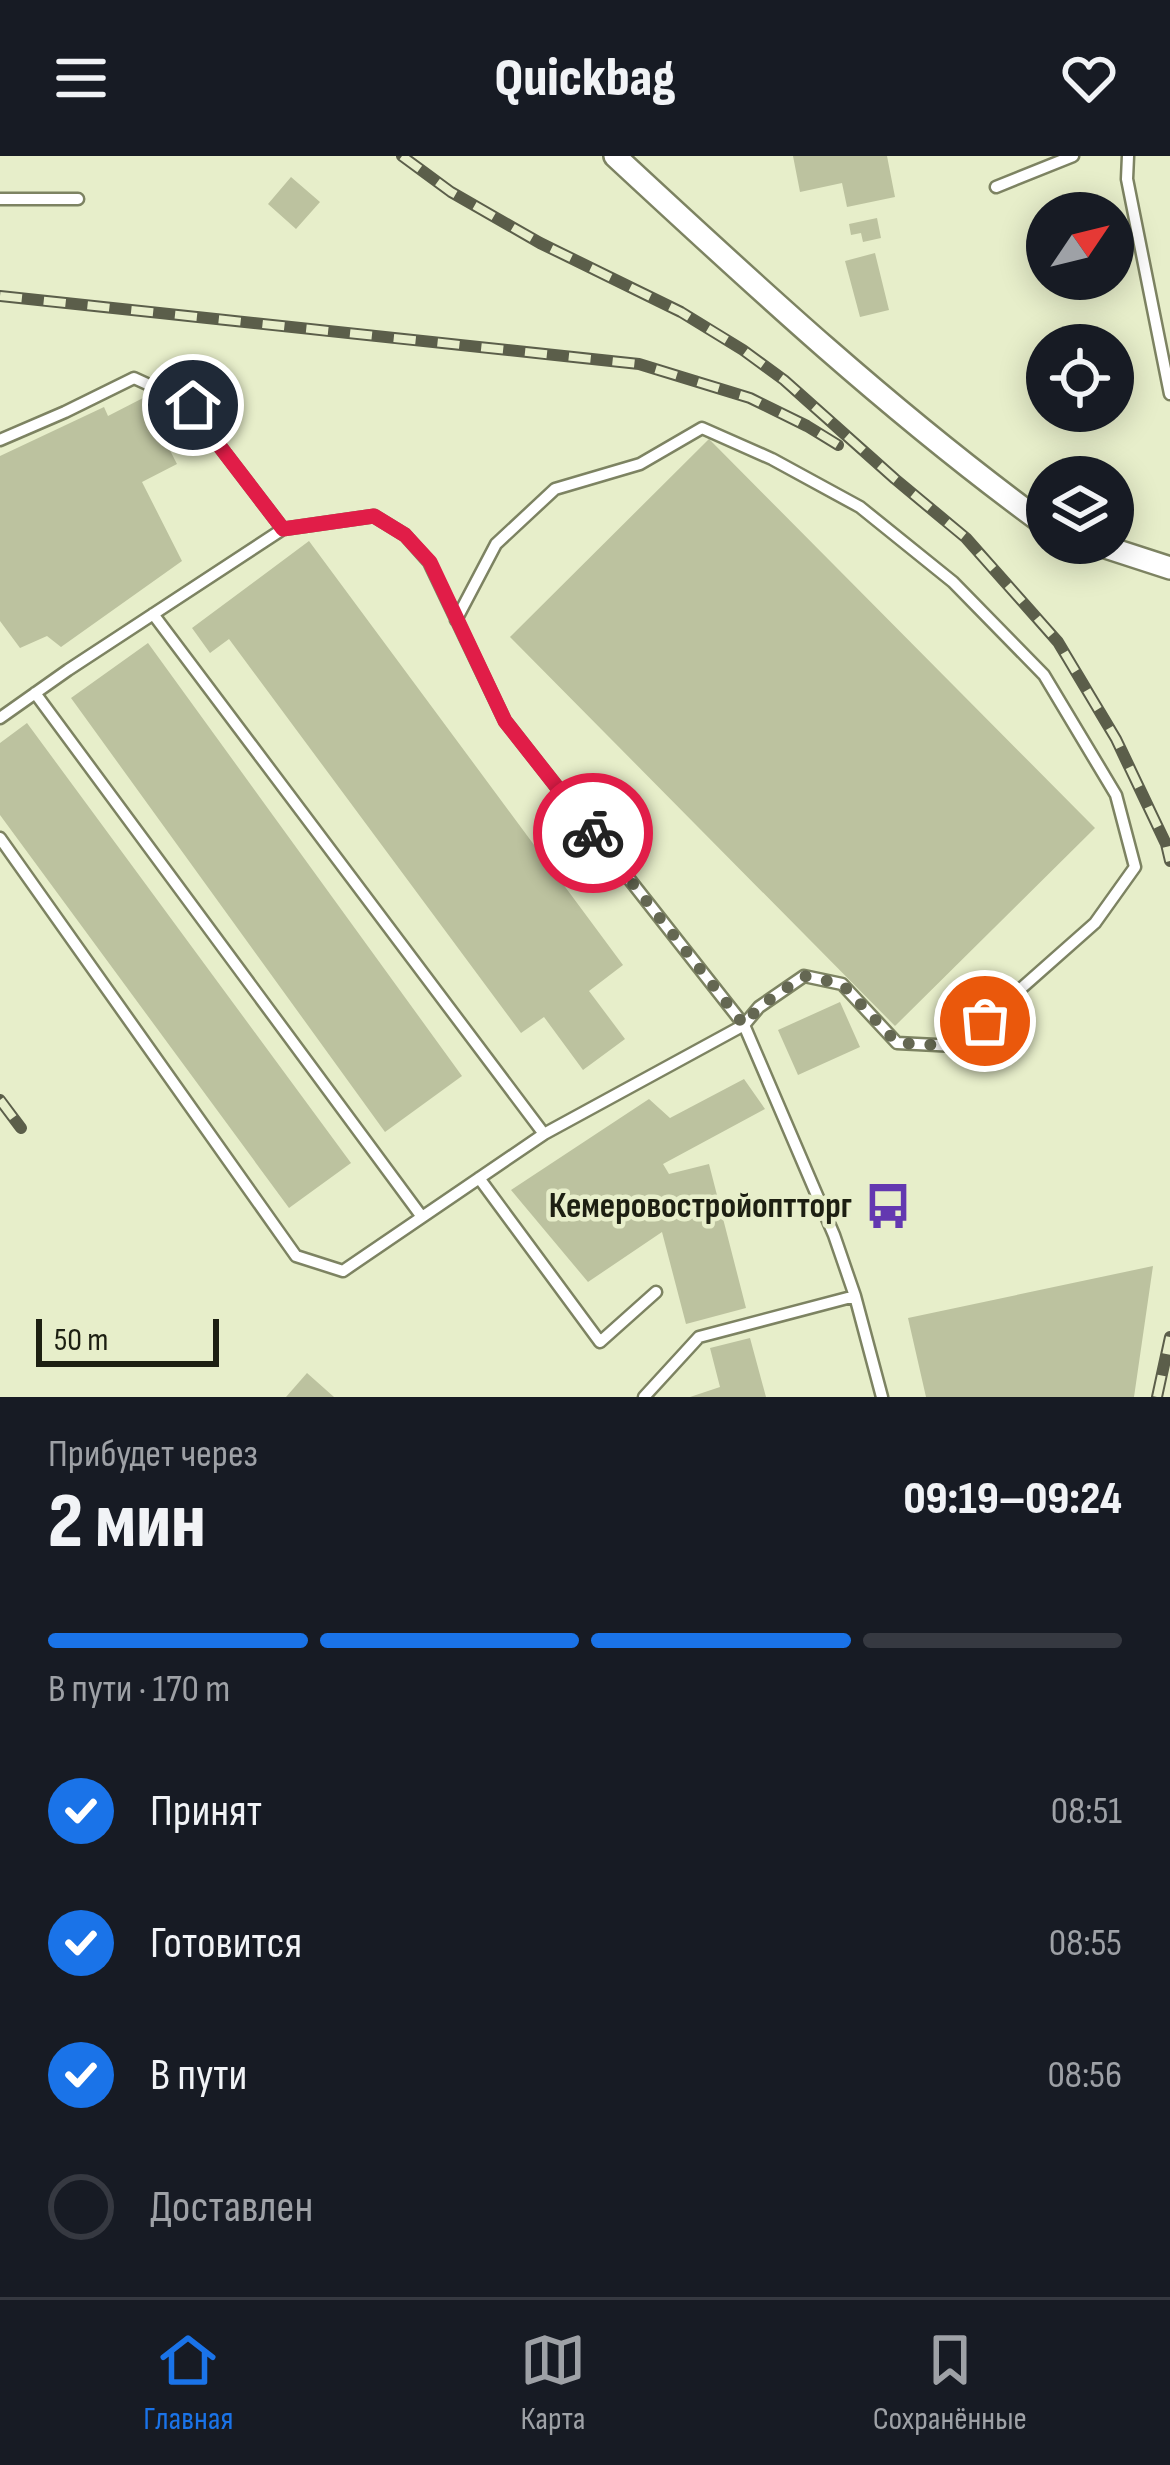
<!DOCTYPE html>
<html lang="ru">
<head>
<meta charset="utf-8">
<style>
  :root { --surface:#171b24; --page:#242831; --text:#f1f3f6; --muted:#9ea1a6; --line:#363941; --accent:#1a73e8 }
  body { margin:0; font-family:"Sofia Sans Condensed",sans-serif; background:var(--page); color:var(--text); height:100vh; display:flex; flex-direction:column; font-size:45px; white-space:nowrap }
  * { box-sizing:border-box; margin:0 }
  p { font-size:39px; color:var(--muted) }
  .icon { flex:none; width:66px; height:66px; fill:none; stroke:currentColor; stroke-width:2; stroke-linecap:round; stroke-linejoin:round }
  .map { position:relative; height:1241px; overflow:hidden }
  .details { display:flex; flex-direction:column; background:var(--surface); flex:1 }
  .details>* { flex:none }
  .needle { width:78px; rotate:55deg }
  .buttons { position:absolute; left:1026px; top:36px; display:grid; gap:24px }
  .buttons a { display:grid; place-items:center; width:108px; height:108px; border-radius:50%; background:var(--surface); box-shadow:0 6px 30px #0003; font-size:60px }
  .scale { position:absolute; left:36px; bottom:30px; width:183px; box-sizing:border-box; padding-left:12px; border:6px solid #1d1f12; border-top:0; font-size:33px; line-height:42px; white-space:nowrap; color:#1d1f12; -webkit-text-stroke:9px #e7eeca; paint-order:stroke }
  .pin { position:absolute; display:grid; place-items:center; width:102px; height:102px; color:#fff; margin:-51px; border:6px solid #fff; border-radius:50%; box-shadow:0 3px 12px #0007 }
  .courier { position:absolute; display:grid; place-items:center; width:120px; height:120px; margin:-60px; border:9px solid #e11d48; border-radius:50%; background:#fff; color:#222; box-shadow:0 3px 15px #0007 }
  .headline em { font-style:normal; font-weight:800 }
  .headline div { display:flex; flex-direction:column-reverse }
  .headline { display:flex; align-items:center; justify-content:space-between; height:204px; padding:0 48px }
  h1 { font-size:78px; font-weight:800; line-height:90px }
  .bar { display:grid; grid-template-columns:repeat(4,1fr); gap:18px 12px; align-content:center; height:144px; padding:0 48px }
  .bar i { height:15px; border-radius:9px; background:var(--line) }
  .bar .on { background:var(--accent) }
  .bar p { grid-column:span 4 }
  ol { padding:0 48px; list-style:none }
  li { display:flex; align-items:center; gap:36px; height:132px }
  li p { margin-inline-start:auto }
  li .icon { padding:12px; border-radius:50%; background:var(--accent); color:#fff; stroke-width:4 }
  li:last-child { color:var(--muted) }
  li i { width:66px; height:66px; border:6px solid var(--line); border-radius:50% }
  header { display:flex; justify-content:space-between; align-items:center; height:156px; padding:0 48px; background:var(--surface); font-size:54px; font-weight:800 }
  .menu { display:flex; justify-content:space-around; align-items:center; height:168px; border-top:3px solid var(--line); background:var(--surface); font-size:33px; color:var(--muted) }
  .menu a { display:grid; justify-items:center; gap:6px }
  .menu .on { color:var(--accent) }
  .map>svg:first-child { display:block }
</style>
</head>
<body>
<header><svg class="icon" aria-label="menu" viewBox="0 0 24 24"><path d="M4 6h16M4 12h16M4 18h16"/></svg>Quickbag<svg class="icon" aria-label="heart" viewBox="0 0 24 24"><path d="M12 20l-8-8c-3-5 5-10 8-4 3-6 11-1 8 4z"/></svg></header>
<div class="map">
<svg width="1170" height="1241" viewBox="0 0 1170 1241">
  <rect width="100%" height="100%" fill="#e7eeca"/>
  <path fill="#bcc29f" d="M793,0H887L895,41L847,51L842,27L800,36Z
    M291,21L320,46L296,73L268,48Z
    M877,62L881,82L863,86L861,77L851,79L849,68Z
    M875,97L889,154L860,161L845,105Z
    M143,242L177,308L142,326L182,405L61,491L47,480L20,492L0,465V300L104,251L108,260Z
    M709,283L1095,672L895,870L510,481Z
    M309,385L623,809L589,835L625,883L583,914L544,861L521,877L229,483L210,497L192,472Z
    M148,487L462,920L385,976L71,542Z
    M27,567L351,1007L289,1052L0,659V587Z
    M840,846L860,891L798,919L778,874Z
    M744,923L765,953L663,1008L669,1018L709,1008L746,1152L686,1168L662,1076L588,1126L511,1034L649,943L670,962Z
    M1153,1110L1134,1241H926L908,1162Z
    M750,1182L766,1241H690L720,1231L710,1192Z
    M307,1217L334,1241H286Z"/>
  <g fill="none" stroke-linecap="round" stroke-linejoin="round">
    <defs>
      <path id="lane" d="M1128,0L1127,23L1170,238
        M996,31L1073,0
        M0,43H78
        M0,284L65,256L134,222L193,249L218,288L283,373
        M153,458L544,978
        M35,537L422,1061
        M0,562L68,514L283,373L374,360L405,379L429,406L505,565L744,869L834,1079L855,1140L882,1241
        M0,682L296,1100L343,1115L544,978L744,869L759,851L804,820L842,828L897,887L956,890L1095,767L1135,711L1116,639L1044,519L953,426L860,351L772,303L702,272L640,308L555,333L496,388L456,464
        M479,1022L600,1186L656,1136
        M644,1241L699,1181L855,1140"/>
      <path id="street" d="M615,0C754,129 893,258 1047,370
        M1093,387L1170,412"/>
    </defs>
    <use href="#lane" stroke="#7d8362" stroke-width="15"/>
    <use href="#street" stroke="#7d8362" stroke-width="26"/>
    <use href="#lane" stroke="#fff" stroke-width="10"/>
    <use href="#street" stroke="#fff" stroke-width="21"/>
    <defs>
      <path id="rail" d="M402,0L451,36L540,87L681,156L743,194L784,224L895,323L966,382L1058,486L1116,583L1166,688L1170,705
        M0,140L639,208L750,242L807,270L838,289
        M0,944L21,972
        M1157,1241L1170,1181"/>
    </defs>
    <use href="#rail" stroke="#5b5e4a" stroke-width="12"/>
    <use href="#rail" stroke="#e7eeca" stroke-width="8" stroke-dasharray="22" stroke-linecap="butt"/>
  </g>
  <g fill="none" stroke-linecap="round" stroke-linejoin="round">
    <path stroke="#646752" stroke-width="12" stroke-dasharray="0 21.6" d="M593,677L744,869L759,851L804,820L842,828L897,887L956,890L985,865"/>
    <path stroke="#e11d48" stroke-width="15" d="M193,249L218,288L283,373L374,360L405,379L430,406L505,565L593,677"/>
  </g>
  <defs>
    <symbol id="bus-bare" viewBox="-9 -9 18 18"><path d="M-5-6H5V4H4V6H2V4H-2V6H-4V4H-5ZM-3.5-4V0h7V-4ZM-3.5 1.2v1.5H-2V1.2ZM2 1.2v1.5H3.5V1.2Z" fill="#6338b0" stroke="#e7eeca" stroke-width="2.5" paint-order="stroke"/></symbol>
  </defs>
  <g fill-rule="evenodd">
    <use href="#bus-bare" x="855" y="1017" width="66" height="66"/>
  </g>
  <g text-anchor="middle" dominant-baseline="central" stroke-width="9" stroke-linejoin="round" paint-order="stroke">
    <g font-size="36" font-weight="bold" fill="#1d1f12" stroke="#e7eeca" text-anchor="end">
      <text x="852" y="1050">Кемеровостройоптторг</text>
    </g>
  </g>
</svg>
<div class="buttons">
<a><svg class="needle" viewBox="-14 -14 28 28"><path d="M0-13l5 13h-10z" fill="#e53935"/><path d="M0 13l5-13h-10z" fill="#9ea1a6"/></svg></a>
<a><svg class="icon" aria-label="locate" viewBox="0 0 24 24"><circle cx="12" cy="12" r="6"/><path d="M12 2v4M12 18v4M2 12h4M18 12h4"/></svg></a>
<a><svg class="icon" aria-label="layers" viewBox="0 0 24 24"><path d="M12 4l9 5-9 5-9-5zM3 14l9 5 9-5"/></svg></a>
</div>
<div class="scale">50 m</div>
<div class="pin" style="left:985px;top:865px;background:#ea580c"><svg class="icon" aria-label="bag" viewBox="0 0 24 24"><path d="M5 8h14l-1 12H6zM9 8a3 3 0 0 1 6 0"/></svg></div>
<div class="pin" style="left:193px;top:249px;background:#1f2937"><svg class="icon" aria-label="home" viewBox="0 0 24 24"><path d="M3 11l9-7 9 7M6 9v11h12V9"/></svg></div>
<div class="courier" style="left:593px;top:677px"><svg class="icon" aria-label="bike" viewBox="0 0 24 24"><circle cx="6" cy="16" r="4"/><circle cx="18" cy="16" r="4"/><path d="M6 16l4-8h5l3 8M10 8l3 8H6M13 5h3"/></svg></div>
</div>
<section class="details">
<div class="headline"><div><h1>2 мин</h1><p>Прибудет через</p></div><em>09:19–09:24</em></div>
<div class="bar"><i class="on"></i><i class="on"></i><i class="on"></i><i></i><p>В пути · 170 m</p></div>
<ol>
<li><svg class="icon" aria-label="check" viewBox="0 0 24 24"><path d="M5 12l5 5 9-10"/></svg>Принят<p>08:51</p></li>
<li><svg class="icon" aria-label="check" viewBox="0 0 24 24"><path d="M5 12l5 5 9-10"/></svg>Готовится<p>08:55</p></li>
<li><svg class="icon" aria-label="check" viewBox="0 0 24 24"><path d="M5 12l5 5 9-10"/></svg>В пути<p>08:56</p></li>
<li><i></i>Доставлен</li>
</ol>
</section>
<nav class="menu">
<a class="on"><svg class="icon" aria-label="home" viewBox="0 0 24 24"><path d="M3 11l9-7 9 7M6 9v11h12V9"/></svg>Главная</a>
<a><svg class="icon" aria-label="map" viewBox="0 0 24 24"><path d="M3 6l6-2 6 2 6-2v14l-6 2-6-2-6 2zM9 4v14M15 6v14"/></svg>Карта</a>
<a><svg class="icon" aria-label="saved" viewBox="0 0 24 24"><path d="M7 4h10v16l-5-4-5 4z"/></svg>Сохранённые</a>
</nav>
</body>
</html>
